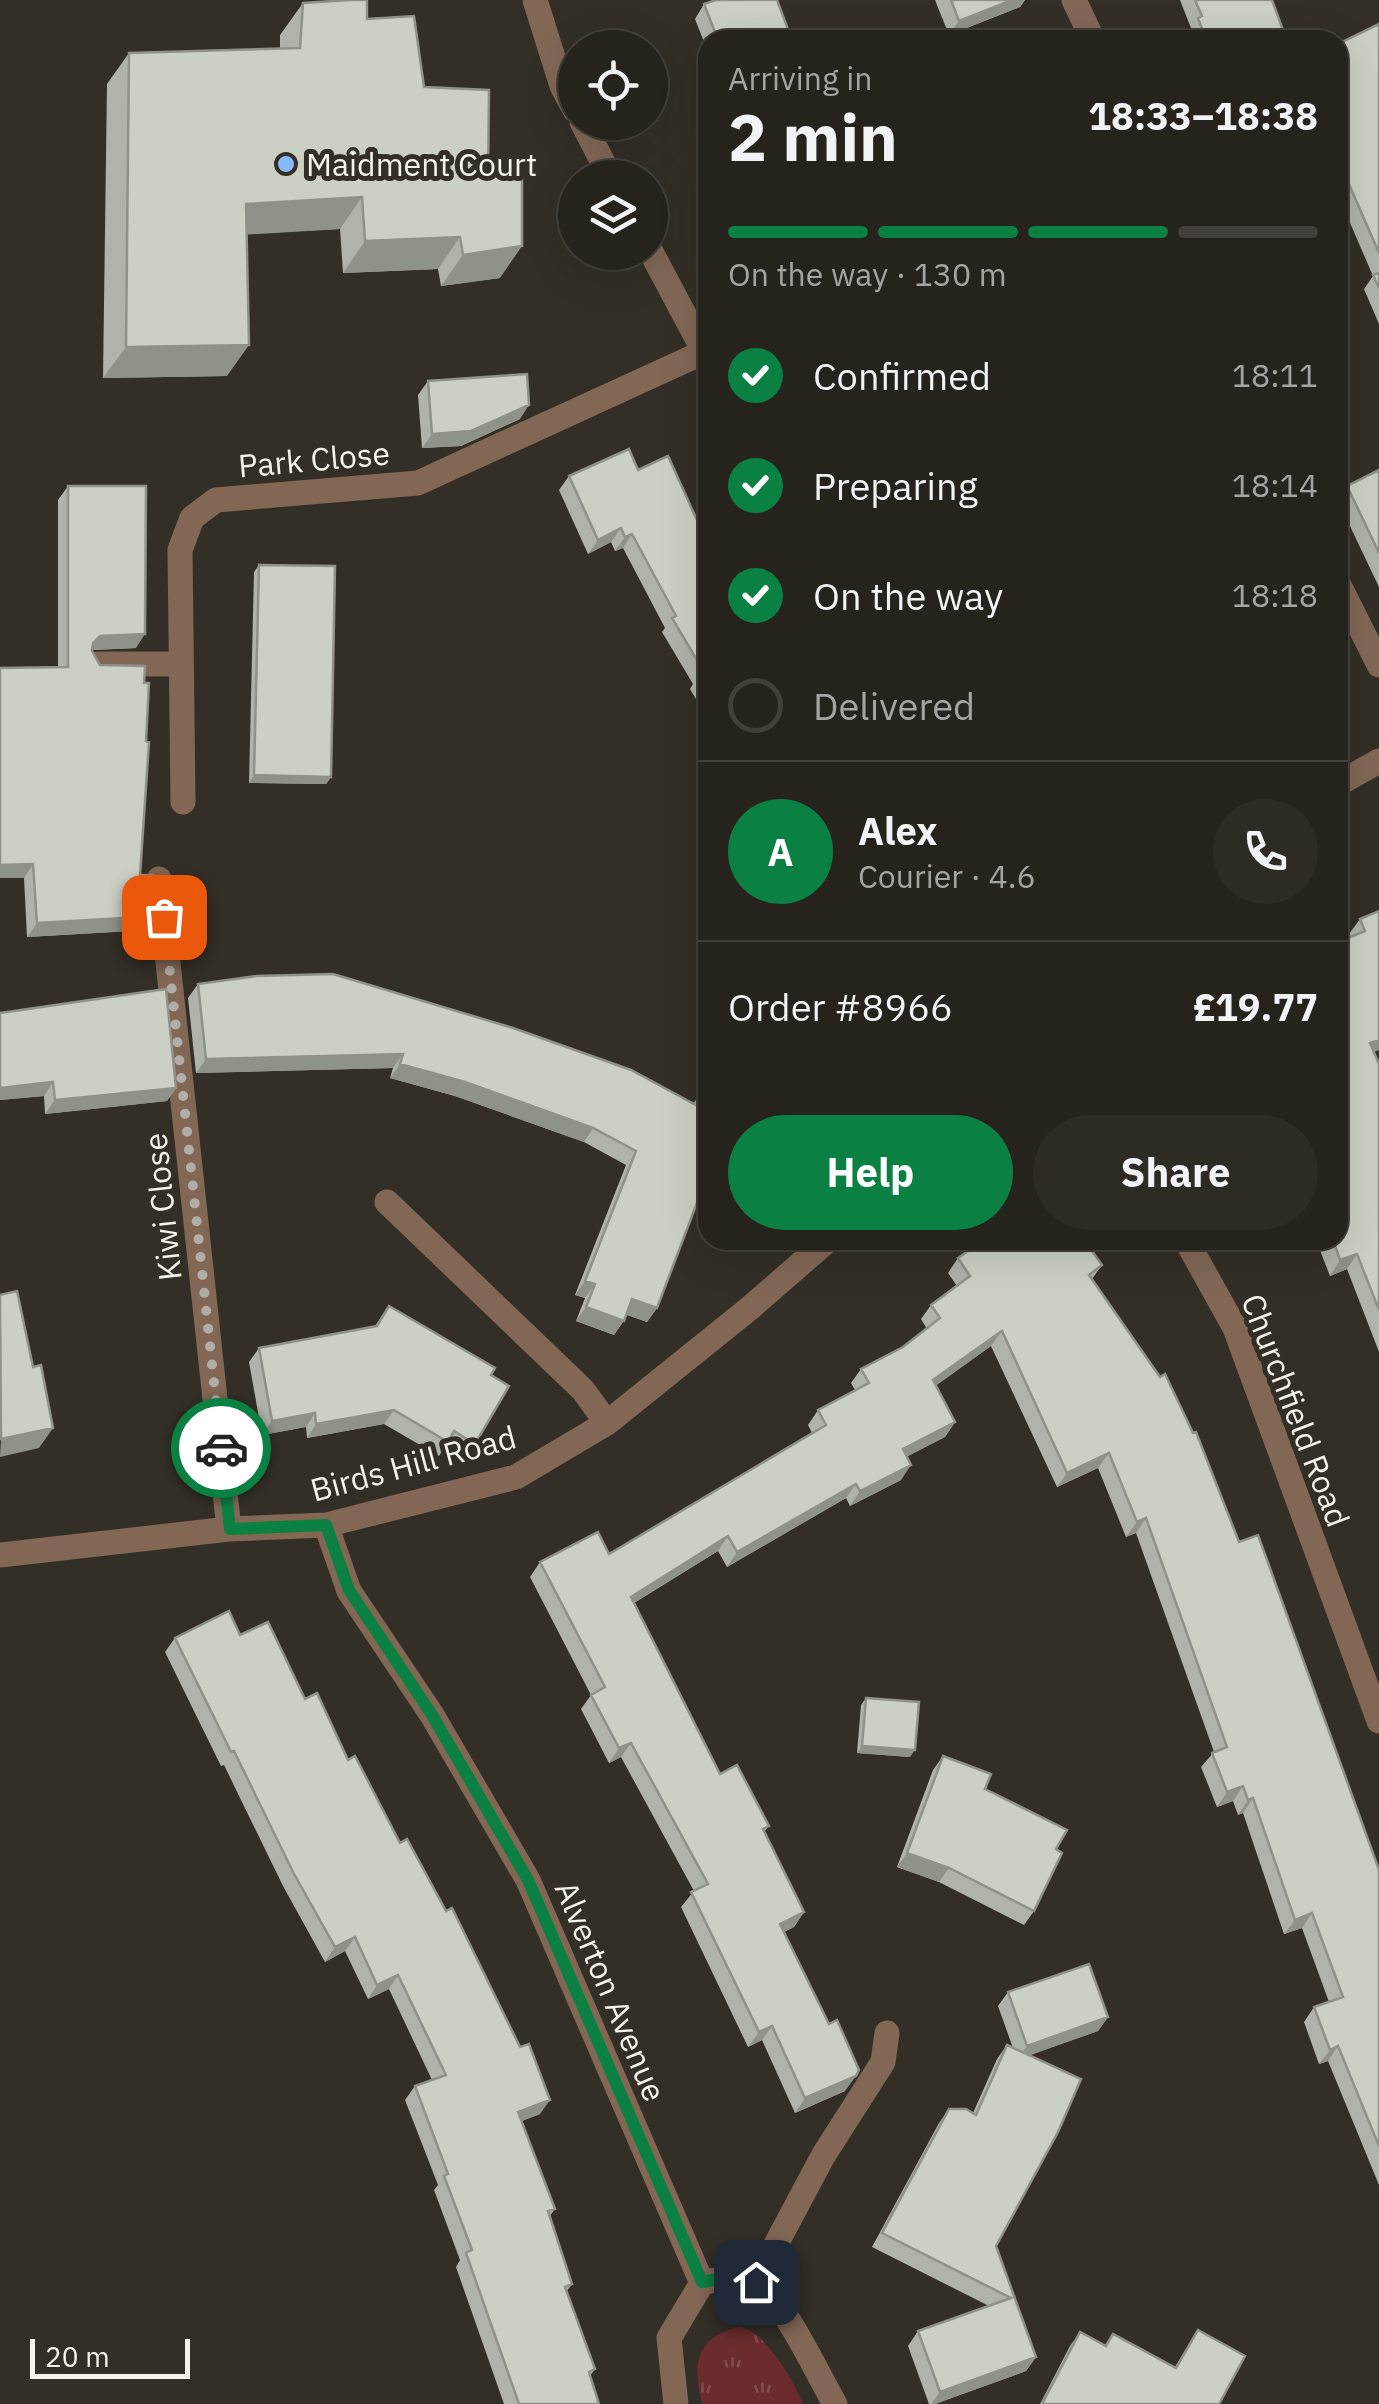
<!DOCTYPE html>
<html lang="en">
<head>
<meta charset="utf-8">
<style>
  :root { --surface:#26231c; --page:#2e2b25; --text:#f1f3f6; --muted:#a4a4a3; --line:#42403b; --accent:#0b8043 }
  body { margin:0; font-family:"IBM Plex Sans",sans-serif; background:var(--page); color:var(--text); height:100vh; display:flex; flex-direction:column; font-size:38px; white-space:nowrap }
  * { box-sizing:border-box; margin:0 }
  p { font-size:32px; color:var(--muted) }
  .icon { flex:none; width:55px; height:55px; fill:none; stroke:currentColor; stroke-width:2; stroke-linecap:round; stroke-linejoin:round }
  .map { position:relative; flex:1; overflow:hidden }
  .panel { position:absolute; left:698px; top:30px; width:650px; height:1220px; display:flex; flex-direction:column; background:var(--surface); border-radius:30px; box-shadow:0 10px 40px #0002,0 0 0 2px var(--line) }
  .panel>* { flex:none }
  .controls { position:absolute; left:558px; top:30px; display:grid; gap:20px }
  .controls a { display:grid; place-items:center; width:110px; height:110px; border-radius:50%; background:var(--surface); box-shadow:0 10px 40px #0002,0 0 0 2px var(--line); font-size:50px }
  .scale { position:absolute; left:30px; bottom:25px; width:160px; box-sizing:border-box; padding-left:10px; border:5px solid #f6f3ed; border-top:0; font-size:28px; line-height:35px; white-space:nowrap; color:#f6f3ed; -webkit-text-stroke:8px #332f26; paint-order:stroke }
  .pin { position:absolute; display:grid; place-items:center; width:85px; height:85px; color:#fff; margin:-42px; border-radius:20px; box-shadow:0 5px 15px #0006 }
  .courier { position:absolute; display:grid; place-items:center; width:100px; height:100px; margin:-50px; border:8px solid #0b8043; border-radius:50%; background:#fff; color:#222; box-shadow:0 2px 12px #0007 }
  .summary em { font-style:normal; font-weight:800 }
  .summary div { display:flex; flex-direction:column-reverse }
  .summary { display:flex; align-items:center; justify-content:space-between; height:170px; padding:0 30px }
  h1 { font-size:65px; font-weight:800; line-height:75px }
  .bar { display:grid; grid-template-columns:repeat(4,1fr); gap:15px 10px; align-content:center; height:120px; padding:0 30px }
  .bar i { height:12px; border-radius:8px; background:var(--line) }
  .bar .active { background:var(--accent) }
  .bar p { grid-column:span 4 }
  .line { display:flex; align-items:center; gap:25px; padding:0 30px; border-top:2px solid var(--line) }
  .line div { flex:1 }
  .round { display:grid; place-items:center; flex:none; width:105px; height:105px; border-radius:52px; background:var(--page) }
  ol { padding:0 30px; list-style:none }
  li { display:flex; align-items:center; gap:30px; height:110px }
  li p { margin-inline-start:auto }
  li .icon { padding:10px; border-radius:50%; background:var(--accent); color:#fff; stroke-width:4 }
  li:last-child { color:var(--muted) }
  li i { width:55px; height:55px; border:5px solid var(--line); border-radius:50% }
  .action { display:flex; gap:20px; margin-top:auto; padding:20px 30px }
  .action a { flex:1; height:115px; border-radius:60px; background:var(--accent); color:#fff; font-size:40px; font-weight:800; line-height:115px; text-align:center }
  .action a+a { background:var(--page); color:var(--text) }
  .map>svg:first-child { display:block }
</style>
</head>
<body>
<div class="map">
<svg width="1379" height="2404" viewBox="0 0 1379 2404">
  <defs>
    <pattern id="grass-tufts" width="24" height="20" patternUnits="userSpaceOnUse" patternTransform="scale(2.5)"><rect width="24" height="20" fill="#6c2c2e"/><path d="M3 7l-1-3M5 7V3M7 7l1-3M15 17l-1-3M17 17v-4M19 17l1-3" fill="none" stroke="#824b4d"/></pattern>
  </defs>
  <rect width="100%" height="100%" fill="#332f26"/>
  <path fill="url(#grass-tufts)" d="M740,2327C765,2331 794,2381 803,2404H702C692,2365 696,2336 740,2327Z"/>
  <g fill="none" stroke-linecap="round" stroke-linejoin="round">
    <path stroke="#826755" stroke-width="25" d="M535,0L562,86L575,110
      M1074,0L1093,40
      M582,122L611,178
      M650,250L708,359
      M1338,583L1379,665
      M98,664H180
      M1338,784L1379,761
      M183,802L180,550L192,518L216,500L418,483L704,352
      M159,879L229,1529
      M387,1202L583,1390L607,1423
      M1186,1240L1235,1328L1379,1721
      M326,1525L349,1591L432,1715L528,1880L702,2283
      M0,1555L229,1529L326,1525L516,1477L607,1423L750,1308L828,1240
      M756,2282L823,2156L883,2062L887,2033
      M676,2404L669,2338L702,2283C719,2279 741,2273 757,2284C784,2300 818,2375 835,2404"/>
  </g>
  <path fill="#afb3a9" d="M935,0H1025L1020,7L949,35Z
    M1180,0H1272L1276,40H1191L1188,32L1191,28Z
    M303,3L367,19L424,87L488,175L500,278L441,286L438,269L343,273L340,229L247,234L227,376L103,378L107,84L129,53L280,49V35Z
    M704,4L792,40H708V52L695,19Z
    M1379,24V324L1364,289L1373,276L1338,195V44Z
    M428,381L520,419L461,446L422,448L418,395Z
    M638,470L696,518L708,519V719L690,689L693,684L662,632L665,628L623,548L615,551L611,542L588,554L559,490L569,476Z
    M1379,470V587L1338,501L1347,486Z
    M68,486L136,648L92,650L140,875L148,930L27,937L24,878L58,667V500Z
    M259,565L331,777L326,784L249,783L254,572Z
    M1379,911L1374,1052L1379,1064V1352L1347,1269L1330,1276L1316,1240H1338L1349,934L1360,919Z
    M198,984L693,1104L702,1092L708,1095V1186L704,1184L657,1308L647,1322L627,1315L614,1335L576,1321L585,1298L575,1295L626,1165L584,1142L455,1096L390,1078L393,1068L196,1073L188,998Z
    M0,1013L176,1088L167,1101L45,1114L44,1096L0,1100Z
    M958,1258L1102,1265L1092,1279L1239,1542L1379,1870V2185L1328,2061L1319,2064L1304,2022L1314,2007L1329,2002L1302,1928L1284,1934L1243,1813L1238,1815L1233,1801L1217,1807L1201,1767L1214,1752L1136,1533L1126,1537L1098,1468L1057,1487L991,1346L936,1385L955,1422L945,1437L907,1456L901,1480L850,1506L846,1498L727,1567L718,1551L634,1603L720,1774L769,1826L764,1832L804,1912L794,1927L784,1932L845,2091L795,2113L762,2040L748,2047L681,1907L694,1891L621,1757L609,1763L581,1709L591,1695L530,1577L540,1562L609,1554L812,1433L808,1425L818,1410L855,1390L851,1383L861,1369L903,1347L927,1329L921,1319L931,1305L957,1286L948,1273Z
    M389,1306L491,1375L475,1444L466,1458L445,1446L439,1456L384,1424L307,1438L306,1427L262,1435L249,1362L259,1348L375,1326Z
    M240,1635L305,1699L348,1760L540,2114L522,2121L555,2209L549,2217L572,2284L566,2292L595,2369L590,2376L599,2404H504L456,2267L460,2260L434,2190L438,2185L405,2100L415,2086L432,2080L389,1989L368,1999L345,1951L325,1962L283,1886L224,1765L221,1766L165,1652L175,1638Z
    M866,1698L910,1757L857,1753L861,1705Z
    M943,1756L985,1789L1056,1849L1034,1911L1024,1925L939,1882L897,1867L933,1770Z
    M1008,1992L1108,2017L1098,2031L1029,2055L996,2246L1036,2357L1026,2371L935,2404H929L908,2346L918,2331L989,2306L872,2247L939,2123L949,2109L973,2113L997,2059L1007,2045L1013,2048L998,2006Z
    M1198,2330L1219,2404H1040L1070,2346L1080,2332L1105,2345L1113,2334L1175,2367Z"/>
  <path fill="#8f9289" d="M1012,0H1025L1020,7L949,35L959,21Z
    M1283,30L1276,40H1258Z
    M362,197L340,229L224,236L246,204Z
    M460,237L438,269L343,273L365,241Z
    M522,246L500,278L441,286L463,255Z
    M249,345L227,376L103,378L126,347Z
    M529,405L520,419L461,446L422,448L432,434Z
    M621,528L611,542L588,554L598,540Z
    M632,534L623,548L615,551L625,537Z
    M145,634L136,648L91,650L93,643L100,636Z
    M254,775L331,777L326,784L249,783Z
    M33,864L24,878H0V865Z
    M158,916L148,930L27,937L37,923Z
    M1379,1040V1050L1359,1059L1370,1043Z
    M403,1054L393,1068L196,1073L206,1059Z
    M400,1064L465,1082L593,1128L584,1142L455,1096L390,1078Z
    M53,1082L44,1096L0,1100V1088Z
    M176,1088L167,1101L45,1114L55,1100Z
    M1357,1254L1347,1269L1330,1276L1340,1260Z
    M585,1281L595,1284L585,1298L575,1295Z
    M632,1299L657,1308L647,1322L623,1313Z
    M586,1307L624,1321L614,1335L576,1321Z
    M1002,1331L991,1346L923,1395L933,1380Z
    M394,1410L384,1424L307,1438L316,1424Z
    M315,1413L306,1427L262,1435L272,1421Z
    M955,1422L945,1437L893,1464L903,1449Z
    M53,1428L39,1448L0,1457L1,1439Z
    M1109,1453L1098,1468L1057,1487L1067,1473Z
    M911,1465L901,1480L850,1506L860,1491Z
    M856,1484L846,1498L727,1567L737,1552Z
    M1146,1518L1136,1533L1126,1537L1137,1522Z
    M728,1536L718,1551L621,1611L631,1597Z
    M631,1743L621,1757L609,1763L619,1748Z
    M862,1746L915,1750L910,1757L857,1753Z
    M1243,1786L1233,1801L1217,1807L1227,1792Z
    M1253,1798L1243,1813L1238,1815L1248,1800Z
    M907,1853L949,1868L939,1882L897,1867Z
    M804,1912L794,1927L769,1939L780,1924Z
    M1312,1913L1302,1928L1284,1934L1295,1920Z
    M355,1937L345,1951L325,1962L335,1947Z
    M398,1975L389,1989L368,1999L377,1985Z
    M1108,2017L1098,2031L1017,2060L1027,2046Z
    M772,2026L762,2040L748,2047L759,2032Z
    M1338,2046L1328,2061L1319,2064L1330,2050Z
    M856,2076L845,2091L795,2113L805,2098Z
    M550,2100L540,2114L508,2126L518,2112Z
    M1036,2357L1026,2371L935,2404H931L940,2392Z"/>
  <path fill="#ccd0c4" stroke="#8f9289" stroke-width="2.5" d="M350,0H367V19L414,16L424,87L489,90L488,175L522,177V246L463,255L460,237L365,241L362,197L246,204L249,345L126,347L129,53L300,48L303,3Z
    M716,0H777L792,40H718L704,4Z
    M951,0H1012L959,21Z
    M1195,0H1272L1283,30L1258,40H1206L1198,18L1202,16Z
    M1379,24V253L1338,159V44Z
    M1379,273V288L1373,275Z
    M527,374L529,405L471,431L432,434L428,381Z
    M629,449L638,470L668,456L696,518L705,514L708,519V688L699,675L704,672L672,618L676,616L632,534L625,537L621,528L598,540L569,476Z
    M1379,470V553L1347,486Z
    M68,486H146L145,634L100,636L93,643L92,651L100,665L145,666L144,683H149L146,741L149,742L140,875H153L158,916L37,923L33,864L0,865V668L68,667Z
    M259,565L335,566L331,777L254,775Z
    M1379,911V1040L1370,1043L1379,1064V1310L1357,1254L1340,1260L1333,1240H1338V942L1365,931L1360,919Z
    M333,974L513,1028L631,1070L696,1105L702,1092L708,1095V1174L657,1308L632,1299L624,1321L586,1307L595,1284L585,1281L636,1151L593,1128L465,1082L400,1064L403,1054L206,1059L198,984L257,976Z
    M166,989L176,1088L55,1100L53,1082L0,1088V1013Z
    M984,1240H1084L1102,1265L1089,1275L1160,1377L1165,1374L1193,1433L1196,1432L1239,1542L1258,1535L1379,1870V2146L1338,2046L1330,2050L1314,2007L1343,1997L1312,1913L1295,1920L1253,1798L1248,1800L1243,1786L1227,1792L1212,1753L1227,1747L1146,1518L1137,1522L1109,1453L1067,1473L1002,1331L933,1380L955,1422L903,1449L911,1465L860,1491L856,1484L737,1552L728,1536L631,1597L720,1774L737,1765L769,1826L763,1829L804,1912L780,1924L829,2024L837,2020L859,2070L856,2076L805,2098L772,2026L759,2032L691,1892L708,1884L631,1743L619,1748L591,1695L605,1687L540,1562L598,1532L609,1554L826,1425L818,1410L869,1383L861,1369L903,1347L940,1318L931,1305L970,1276L958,1258Z
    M17,1291L33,1367L41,1365L53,1428L1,1439L0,1295Z
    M389,1306L495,1368L491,1375L509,1386L475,1444L454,1431L448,1442L394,1410L316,1424L315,1413L272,1421L259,1348L377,1326Z
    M229,1611L240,1635L268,1622L305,1699L317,1693L348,1760L355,1756L400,1843L407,1839L446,1911L452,1908L520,2047L529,2044L550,2100L518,2112L555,2209L548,2211L572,2284L565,2287L595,2369L589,2372L599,2404H519L466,2253L472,2250L444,2176L448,2174L415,2086L446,2075L398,1975L377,1985L355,1937L335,1947L293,1872L234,1751L231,1752L175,1638Z
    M866,1698L919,1702L915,1750L862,1746Z
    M943,1756L991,1774L985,1789L1067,1830L1056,1849L1062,1853L1034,1911L949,1868L907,1853Z
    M1089,1964L1108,2017L1027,2046L1008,1992Z
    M1007,2045L1081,2079L1058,2132L996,2246L1036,2357L940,2392L918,2331L1011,2298L882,2233L949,2109H966L976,2115Z
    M1198,2330L1245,2356L1219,2404H1042L1080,2332L1106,2346L1113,2334L1176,2368Z"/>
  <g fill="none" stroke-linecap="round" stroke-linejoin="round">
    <path stroke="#b2aea7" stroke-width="10" stroke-dasharray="0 18" d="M164,917L221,1448"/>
    <path stroke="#0b8043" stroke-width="12" d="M221,1448L230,1529L326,1525L349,1590L432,1715L528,1880L702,2282L729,2277L756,2282"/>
  </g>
  <circle fill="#86bbfb" stroke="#332f26" stroke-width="4" cx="286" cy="164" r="10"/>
  <g text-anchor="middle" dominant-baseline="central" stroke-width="10" stroke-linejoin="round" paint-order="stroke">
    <g font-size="32" fill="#f6f3ed" stroke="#332f26" text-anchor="start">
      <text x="306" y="164">Maidment Court</text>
    </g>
    <g font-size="32" fill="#f6f3ed" stroke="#332f26">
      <text transform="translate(314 459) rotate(-5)">Park Close</text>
      <text transform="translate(162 1207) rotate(-96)">Kiwi Close</text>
      <text transform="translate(1296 1410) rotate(69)">Churchfield Road</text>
      <text transform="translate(413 1463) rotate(-15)">Birds Hill Road</text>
      <text transform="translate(611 1991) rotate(67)">Alverton Avenue</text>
    </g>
  </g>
</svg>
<div class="controls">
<a><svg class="icon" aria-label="locate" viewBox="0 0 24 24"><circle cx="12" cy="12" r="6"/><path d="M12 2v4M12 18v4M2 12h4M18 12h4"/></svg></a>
<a><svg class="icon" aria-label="layers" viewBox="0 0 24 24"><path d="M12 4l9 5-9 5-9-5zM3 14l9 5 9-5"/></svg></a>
</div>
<div class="scale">20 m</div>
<div class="pin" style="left:164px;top:917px;background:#ea580c"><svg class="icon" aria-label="bag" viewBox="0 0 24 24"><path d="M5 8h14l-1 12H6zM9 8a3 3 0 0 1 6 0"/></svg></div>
<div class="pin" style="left:756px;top:2282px;background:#1f2937"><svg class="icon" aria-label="home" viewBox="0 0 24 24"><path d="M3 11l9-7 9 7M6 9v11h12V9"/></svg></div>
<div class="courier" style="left:221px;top:1448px"><svg class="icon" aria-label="car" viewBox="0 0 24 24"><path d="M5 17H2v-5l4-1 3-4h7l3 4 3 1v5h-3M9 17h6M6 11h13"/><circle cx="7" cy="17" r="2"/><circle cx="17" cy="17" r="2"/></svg></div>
<section class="panel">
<div class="summary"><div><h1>2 min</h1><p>Arriving in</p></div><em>18:33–18:38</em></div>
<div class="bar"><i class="active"></i><i class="active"></i><i class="active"></i><i></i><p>On the way · 130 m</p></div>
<ol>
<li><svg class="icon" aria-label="check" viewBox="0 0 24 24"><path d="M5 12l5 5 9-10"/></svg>Confirmed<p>18:11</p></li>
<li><svg class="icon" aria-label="check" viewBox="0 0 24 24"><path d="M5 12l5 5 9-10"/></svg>Preparing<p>18:14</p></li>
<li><svg class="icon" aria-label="check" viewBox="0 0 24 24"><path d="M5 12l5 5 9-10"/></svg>On the way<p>18:18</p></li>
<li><i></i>Delivered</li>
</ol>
<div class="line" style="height:180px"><b class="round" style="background:var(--accent);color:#fff">A</b><div><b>Alex</b><p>Courier · 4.6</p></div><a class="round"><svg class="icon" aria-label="phone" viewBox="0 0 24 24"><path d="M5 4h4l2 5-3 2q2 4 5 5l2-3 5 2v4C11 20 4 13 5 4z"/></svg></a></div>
<div class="line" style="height:130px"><div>Order #8966</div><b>£19.77</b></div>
<div class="action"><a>Help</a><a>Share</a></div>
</section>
</div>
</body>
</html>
